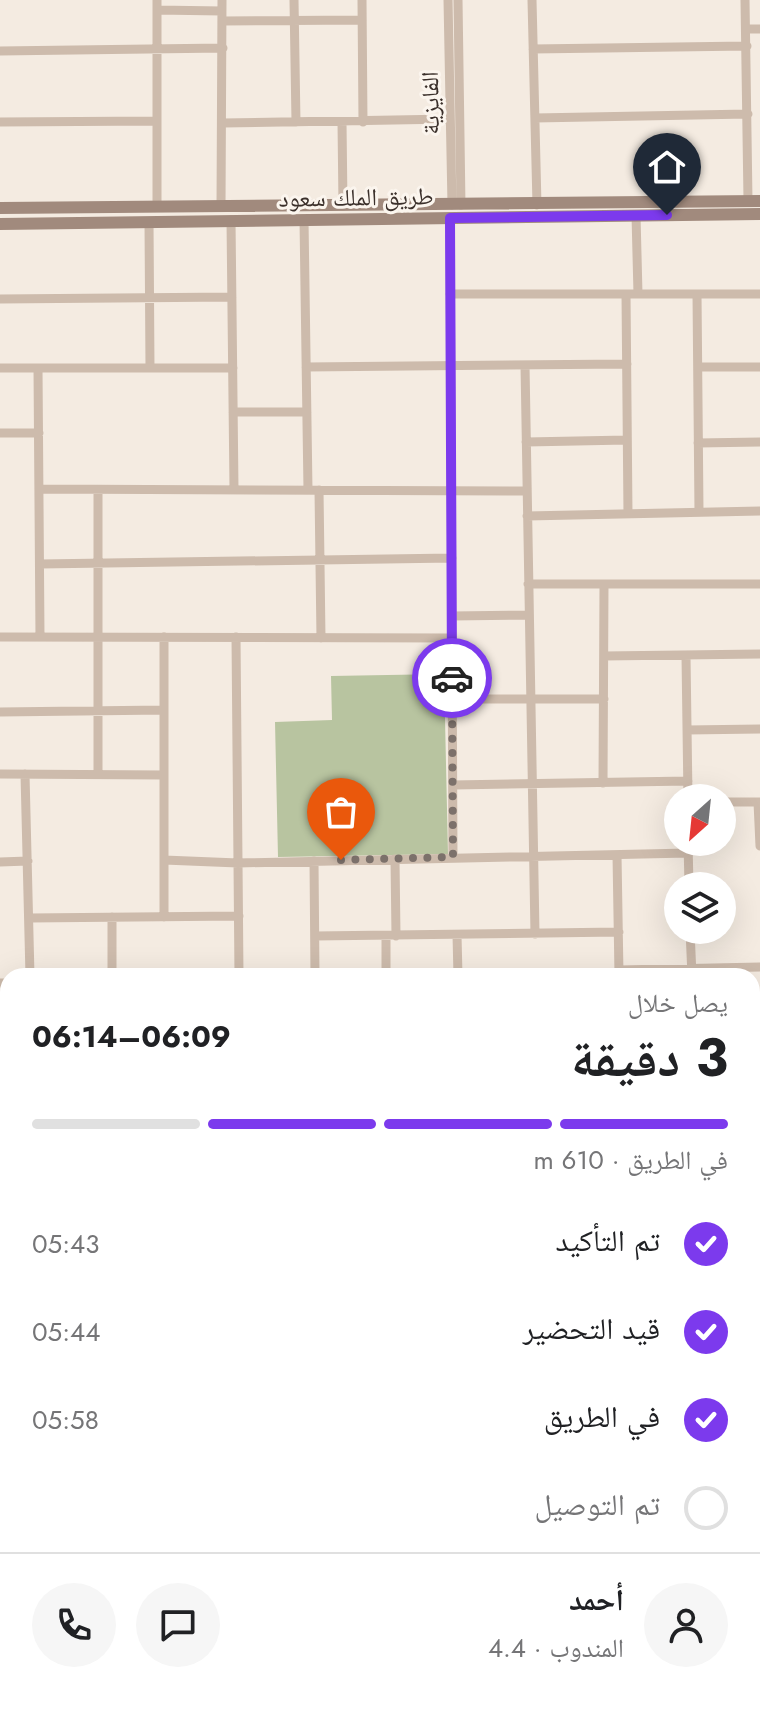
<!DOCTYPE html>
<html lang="ar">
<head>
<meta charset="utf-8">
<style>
  :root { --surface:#fff; --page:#f6f6f6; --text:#202124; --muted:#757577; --line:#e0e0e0; --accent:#7c3aed }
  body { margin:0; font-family:Jost,"Noto Naskh Arabic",sans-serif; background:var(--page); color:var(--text); direction:rtl; height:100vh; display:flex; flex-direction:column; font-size:30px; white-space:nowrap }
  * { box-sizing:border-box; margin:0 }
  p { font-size:26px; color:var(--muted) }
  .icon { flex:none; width:44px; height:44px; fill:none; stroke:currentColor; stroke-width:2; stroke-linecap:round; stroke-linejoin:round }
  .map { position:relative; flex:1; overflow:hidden; direction:ltr }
  .side { position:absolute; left:0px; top:968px; width:760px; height:746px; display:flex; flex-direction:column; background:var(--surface); border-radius:24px 24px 0 0; box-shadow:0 8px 32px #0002; direction:rtl }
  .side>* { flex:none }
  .needle { width:52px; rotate:207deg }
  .tools { position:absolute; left:664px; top:784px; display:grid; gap:16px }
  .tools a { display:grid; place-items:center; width:72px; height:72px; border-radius:50%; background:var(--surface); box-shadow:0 8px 32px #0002; font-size:40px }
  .pin { position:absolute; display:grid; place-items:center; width:68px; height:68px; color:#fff; margin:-82px -34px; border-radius:50% 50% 50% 0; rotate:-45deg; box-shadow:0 0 8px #0007 }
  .pin .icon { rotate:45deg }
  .courier { position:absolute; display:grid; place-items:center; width:80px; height:80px; margin:-40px; border:6px solid #7c3aed; border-radius:50%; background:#fff; color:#222; box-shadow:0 2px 10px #0007 }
  .head em { font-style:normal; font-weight:700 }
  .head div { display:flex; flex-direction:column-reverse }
  .head { display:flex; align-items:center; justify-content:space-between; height:136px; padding:0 32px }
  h1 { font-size:52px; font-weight:700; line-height:60px }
  .bar { display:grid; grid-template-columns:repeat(4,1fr); gap:12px 8px; align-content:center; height:96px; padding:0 32px }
  .bar i { height:10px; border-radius:6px; background:var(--line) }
  .bar .active { background:var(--accent) }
  .bar p { grid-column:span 4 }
  .line { display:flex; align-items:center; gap:20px; padding:0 32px; border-top:2px solid var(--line) }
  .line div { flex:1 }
  .round { display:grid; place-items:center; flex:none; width:84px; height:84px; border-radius:42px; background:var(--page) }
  ol { padding:0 32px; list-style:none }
  li { display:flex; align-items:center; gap:24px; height:88px }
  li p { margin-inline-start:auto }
  li .icon { padding:8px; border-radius:50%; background:var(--accent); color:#fff; stroke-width:4 }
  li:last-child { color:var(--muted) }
  li i { width:44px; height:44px; border:4px solid var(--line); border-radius:50% }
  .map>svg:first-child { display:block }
</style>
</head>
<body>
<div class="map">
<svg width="760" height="1713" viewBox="0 0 760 1713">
  <rect width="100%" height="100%" fill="#f4ebe1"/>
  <path fill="#b8c4a0" d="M444,674L448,854L278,857L275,722L332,720L331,676Z"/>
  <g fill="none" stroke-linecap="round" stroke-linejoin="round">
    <path stroke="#cdbbac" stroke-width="9" d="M157,0V207
      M294,0L296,122
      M362,0L363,122
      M448,0L452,205
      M458,0L461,205
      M532,0L537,205
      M745,0L748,200
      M157,10L222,11
      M223,21L362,20
      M746,29H760
      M533,49L747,46
      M0,51L223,48
      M535,118L748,114
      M0,122L157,121
      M342,122L343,206
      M223,123L450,119
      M221,207L222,0
      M636,215L638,294
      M450,218L453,857
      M231,220L234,489
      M304,220L308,490
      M149,222L150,368
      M450,294H760
      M626,294L628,514
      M697,294L699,512
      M0,299L232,297
      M525,365L535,934
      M306,367L627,364
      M698,367H760
      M0,368H233
      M38,368L40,637
      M233,412H307
      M0,433H39
      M526,442L627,440
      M698,443L760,442
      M39,489L527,491
      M319,490L321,638
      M527,516L760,511
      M40,564L452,558
      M528,584H760
      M452,616L529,615
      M0,637L452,638
      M236,637L239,976
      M604,656L760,654
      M686,656L688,798
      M453,699H604
      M0,712L164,710
      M687,730L760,729
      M0,774L164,775
      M25,774L30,976
      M98,774V491
      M603,783L604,584
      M453,785L688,781
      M722,802H760
      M758,802L760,846
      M688,842L689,886
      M617,855L619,975
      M395,859L396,936
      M164,860L238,863L688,853
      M314,861L315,976
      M0,862L28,861
      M164,917V637
      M30,918L239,916
      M690,930L692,976
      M457,935L458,976
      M315,936L619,932
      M386,936V976
      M619,970L760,967
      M112,976V917
      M0,983H8
      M752,1042H760
      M0,1055H8
      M752,1211H760
      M0,1218H8
      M752,1368H760
      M0,1373H8
      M752,1516L760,1517
      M0,1523L8,1522
      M752,1588H760
      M0,1596H8
      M752,1666H760
      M0,1670H8
      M156,1706V1713
      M369,1706V1713
      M583,1706V1713"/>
    <path stroke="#a18a7d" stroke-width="12" d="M0,208L760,201
      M0,224L760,214
      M752,1092L760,1090
      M752,1113L760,1110
      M0,1129H8
      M752,1139L760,1141
      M0,1147H8"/>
  </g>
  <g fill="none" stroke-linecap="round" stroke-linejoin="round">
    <path stroke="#7c716b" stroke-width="8" stroke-dasharray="0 14.4" d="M341,860L453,857L452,678"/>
    <path stroke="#7c3aed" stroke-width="10" d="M452,678L450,218L667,215"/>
  </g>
  <g text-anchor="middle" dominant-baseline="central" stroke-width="6" stroke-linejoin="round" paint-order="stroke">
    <g font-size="24" fill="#3b302b" stroke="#fbf5ee">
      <text transform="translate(430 103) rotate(-91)">الفايزية</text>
      <text transform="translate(356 197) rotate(-1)">طريق الملك سعود</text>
    </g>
  </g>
</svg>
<div class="tools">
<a><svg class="needle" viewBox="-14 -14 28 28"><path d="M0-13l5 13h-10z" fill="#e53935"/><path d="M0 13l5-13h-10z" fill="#757577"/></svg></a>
<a><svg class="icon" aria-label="layers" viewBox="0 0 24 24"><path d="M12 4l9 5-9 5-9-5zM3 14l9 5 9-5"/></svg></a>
</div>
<div class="pin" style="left:341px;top:860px;background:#ea580c"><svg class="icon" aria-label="bag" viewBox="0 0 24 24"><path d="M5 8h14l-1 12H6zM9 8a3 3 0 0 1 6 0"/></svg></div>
<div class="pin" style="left:667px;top:215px;background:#1f2937"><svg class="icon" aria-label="home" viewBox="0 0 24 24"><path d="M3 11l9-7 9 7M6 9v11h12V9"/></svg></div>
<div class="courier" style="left:452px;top:678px"><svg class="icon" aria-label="car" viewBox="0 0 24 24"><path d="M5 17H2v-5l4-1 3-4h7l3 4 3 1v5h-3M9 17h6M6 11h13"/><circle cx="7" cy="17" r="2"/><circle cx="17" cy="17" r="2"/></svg></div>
<section class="side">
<div class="head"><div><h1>3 دقيقة</h1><p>يصل خلال</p></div><em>06:09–06:14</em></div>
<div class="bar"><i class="active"></i><i class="active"></i><i class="active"></i><i></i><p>في الطريق · 610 m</p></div>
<ol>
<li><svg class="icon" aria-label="check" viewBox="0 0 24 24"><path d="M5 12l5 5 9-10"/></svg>تم التأكيد<p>05:43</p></li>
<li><svg class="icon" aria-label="check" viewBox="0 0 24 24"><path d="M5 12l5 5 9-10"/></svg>قيد التحضير<p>05:44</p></li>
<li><svg class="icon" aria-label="check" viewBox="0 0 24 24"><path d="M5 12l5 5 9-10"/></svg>في الطريق<p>05:58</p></li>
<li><i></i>تم التوصيل</li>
</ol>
<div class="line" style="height:144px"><a class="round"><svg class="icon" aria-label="person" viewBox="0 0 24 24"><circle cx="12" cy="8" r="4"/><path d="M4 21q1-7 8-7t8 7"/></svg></a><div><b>أحمد</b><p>المندوب · 4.4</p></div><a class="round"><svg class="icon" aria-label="chat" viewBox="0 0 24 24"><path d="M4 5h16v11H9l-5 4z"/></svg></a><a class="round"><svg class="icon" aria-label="phone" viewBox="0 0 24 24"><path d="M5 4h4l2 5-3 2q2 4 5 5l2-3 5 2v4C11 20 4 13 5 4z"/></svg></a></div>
</section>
</div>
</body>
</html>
